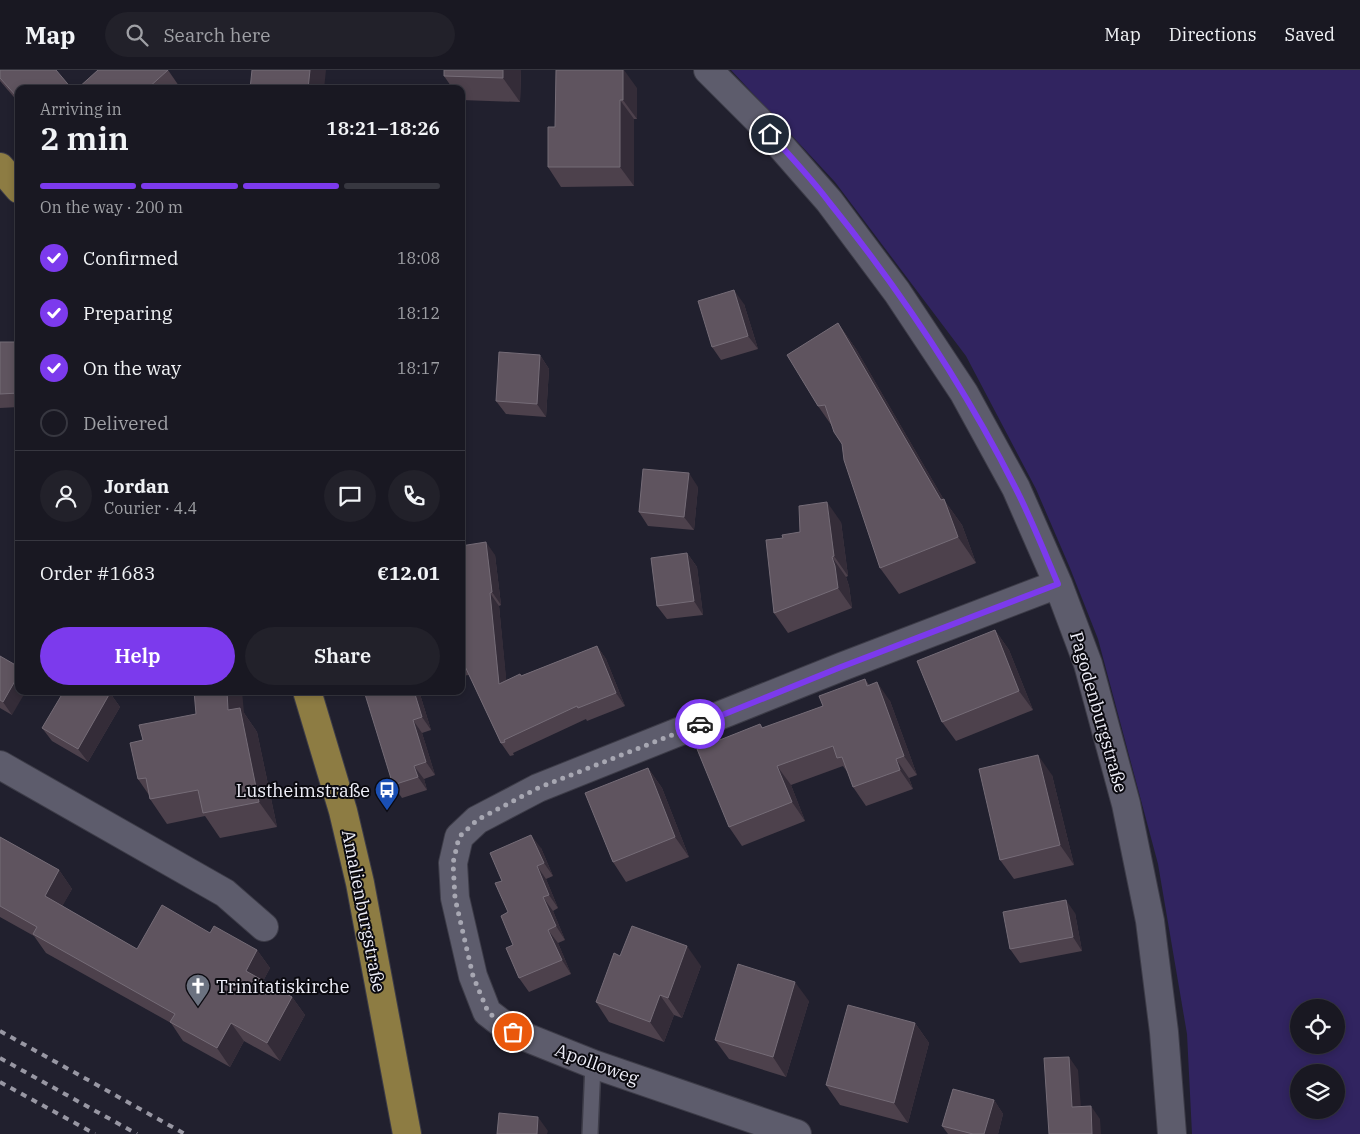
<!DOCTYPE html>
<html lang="en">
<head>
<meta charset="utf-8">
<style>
  :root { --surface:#191822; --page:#22212a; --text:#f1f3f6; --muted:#9fa0a5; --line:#373740; --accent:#7c3aed }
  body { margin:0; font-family:"IBM Plex Serif",serif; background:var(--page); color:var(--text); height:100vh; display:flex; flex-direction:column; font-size:19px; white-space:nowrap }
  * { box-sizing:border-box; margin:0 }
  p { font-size:16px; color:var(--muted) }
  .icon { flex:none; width:28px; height:28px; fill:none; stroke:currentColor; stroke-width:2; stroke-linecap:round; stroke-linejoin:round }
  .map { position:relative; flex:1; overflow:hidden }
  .sheet { position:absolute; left:15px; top:15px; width:450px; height:610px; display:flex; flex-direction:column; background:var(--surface); border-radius:10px; box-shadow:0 2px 8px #0003,0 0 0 1px var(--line) }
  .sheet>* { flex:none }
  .controls { position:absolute; left:1290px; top:929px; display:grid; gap:10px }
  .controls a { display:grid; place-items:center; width:55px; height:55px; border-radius:50%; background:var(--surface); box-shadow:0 2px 8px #0003,0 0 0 1px var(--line); font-size:25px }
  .pin { position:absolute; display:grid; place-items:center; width:42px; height:42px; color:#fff; margin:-21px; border:2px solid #fff; border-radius:50%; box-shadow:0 1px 5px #0007 }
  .courier { position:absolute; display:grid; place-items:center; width:50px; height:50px; margin:-25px; border:4px solid #7c3aed; border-radius:50%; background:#fff; color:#222; box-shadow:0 1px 6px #0007 }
  .overview em { font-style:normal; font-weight:600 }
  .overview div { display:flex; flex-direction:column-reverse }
  .overview { display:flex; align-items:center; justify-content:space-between; height:85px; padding:0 25px }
  h1 { font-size:32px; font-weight:600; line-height:38px }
  .bar { display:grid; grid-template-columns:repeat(4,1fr); gap:8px 5px; align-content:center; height:60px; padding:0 25px }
  .bar i { height:6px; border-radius:4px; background:var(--line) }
  .bar .current { background:var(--accent) }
  .bar p { grid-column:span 4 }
  .line { display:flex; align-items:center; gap:12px; padding:0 25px; border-top:1px solid var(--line) }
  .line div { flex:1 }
  .round { display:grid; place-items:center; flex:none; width:52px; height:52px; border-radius:26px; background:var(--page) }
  ol { padding:0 25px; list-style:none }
  li { display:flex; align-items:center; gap:15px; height:55px }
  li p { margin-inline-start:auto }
  li .icon { padding:5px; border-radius:50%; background:var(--accent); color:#fff; stroke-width:4 }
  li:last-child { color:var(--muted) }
  li i { width:28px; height:28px; border:2px solid var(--line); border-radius:50% }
  .primary-button { display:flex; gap:10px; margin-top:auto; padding:10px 25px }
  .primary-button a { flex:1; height:58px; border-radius:30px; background:var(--accent); color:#fff; font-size:20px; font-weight:600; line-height:58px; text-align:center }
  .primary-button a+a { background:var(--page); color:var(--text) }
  header { display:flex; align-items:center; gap:30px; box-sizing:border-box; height:70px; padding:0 25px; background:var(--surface); border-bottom:1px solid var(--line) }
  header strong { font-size:24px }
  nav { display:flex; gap:28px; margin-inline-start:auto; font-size:18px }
  .search { width:350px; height:45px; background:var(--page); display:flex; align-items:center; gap:12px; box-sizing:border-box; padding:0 18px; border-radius:28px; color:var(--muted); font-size:19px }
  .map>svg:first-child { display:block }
</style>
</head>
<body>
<header>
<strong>Map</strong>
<div class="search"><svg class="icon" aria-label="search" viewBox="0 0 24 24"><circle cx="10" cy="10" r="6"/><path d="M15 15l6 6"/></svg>Search here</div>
<nav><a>Map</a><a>Directions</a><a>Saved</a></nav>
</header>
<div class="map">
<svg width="1360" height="1064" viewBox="0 0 1360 1064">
  <rect width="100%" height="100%" fill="#21202e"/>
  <path fill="#312460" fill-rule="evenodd" d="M731,0H1360V1064H1192L1187,964L1158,794L1098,569L1070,498L1036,419L966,286L835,112ZM1299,938H1336V975H1299ZM1299,1002H1336V1040H1299Z"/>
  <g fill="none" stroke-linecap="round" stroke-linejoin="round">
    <defs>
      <path id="lane" d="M590,1064L593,994"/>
      <path id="street" d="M708,0L758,50L829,131L897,222L964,323L1016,418L1058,514L1088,594L1126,734L1150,851L1164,962L1172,1064
        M0,695L225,823L264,857
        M797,1064L593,994L513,962L487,942L473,906L455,828L453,793L459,767L477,750L538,718L841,597L1058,514"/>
      <path id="primary" d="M0,97L19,119
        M307,621L343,741L360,813L407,1064"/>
    </defs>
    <use href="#lane" stroke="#3d3c48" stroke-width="18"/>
    <use href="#street" stroke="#3d3c48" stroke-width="30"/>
    <use href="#primary" stroke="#3d3c48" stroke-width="30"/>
    <use href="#lane" stroke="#5d5c6c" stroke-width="15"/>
    <use href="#street" stroke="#5d5c6c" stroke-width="28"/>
    <use href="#primary" stroke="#8d7c43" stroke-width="28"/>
    <path stroke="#9897a3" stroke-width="4" stroke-dasharray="6 6" stroke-linecap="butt" d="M0,961L185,1064
      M0,988L137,1064
      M0,1012L95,1064"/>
  </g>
  <path fill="#4d414c" d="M0,0L72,19H19V33L0,11Z
    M168,0L179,16L177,19H77Z
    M521,0L520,32L461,30V19H453L444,6Z
    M637,18V49H634V116L561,117L548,97L555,57Z
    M744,234L758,279L721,290L712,277Z
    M838,253L856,279L944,430L962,455L976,493L899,524L880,498L842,374L832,356L818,336Z
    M0,272H19V337L0,338Z
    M540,285L549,299L546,347L506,344L496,331Z
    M698,417L694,460L648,456L639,442Z
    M841,452L848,506L846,507L849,516L852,538L788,563L774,543L783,468L800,462Z
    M461,476L495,485L501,535L499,536L506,610L521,606L597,576L606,589L625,636L587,651L586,649L513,683L514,685L510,686L501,673L469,605L461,606Z
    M687,483L697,497L703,545L667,549L657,536Z
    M995,560L1009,580L1033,640L956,671L942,652Z
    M0,586L12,645L0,638Z
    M865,609L869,615L890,631L917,705L909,708L913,719L866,736L853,717L848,703L843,696L791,715L805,751L742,776L729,757L760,654L763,658L823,636Z
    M419,621L431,660L422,663L435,705L424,709L427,720L402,728L393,715Z
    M110,623L120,637L88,692L52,671L42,658Z
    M244,643L257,662L277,757L220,768L205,746L167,754L150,729L149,725L138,709L143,670Z
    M648,698L662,718L689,787L626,812L613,792Z
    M1052,705L1074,795L1014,809L1000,790Z
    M0,767L59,800L72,819L62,836L137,879L210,863L257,880L270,898L263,911L292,927L305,945L280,991L244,971L230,997L183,971L171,953L46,883L34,866L0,847Z
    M541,778L553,806L546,809L558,838L553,841L565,870L558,873L571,904L529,922L519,908L508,842L502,811Z
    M1075,843L1082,881L1020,893L1010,879Z
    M620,886L701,896L682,948L674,945L664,972L609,952L596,932Z
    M809,931L786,1007L729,989L715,970Z
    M915,953L929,973L908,1053L840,1035L826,1015Z
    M994,1030L1003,1044L998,1064H948L942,1056Z"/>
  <path fill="#342c38" d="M310,0H326L324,19H308Z
    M503,0H521L520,32L503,8Z
    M623,0H624L637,18V49L623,30Z
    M620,30L634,49V116L620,97Z
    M734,220L744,234L758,279L748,266Z
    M838,253L856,279L944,430L962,455L976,493L958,467L941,430Z
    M540,285L549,299L546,347L537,334Z
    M689,403L698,417L694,460L684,447Z
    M827,432L841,452L848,506L834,486Z
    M486,472L495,485L501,535L492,522Z
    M687,483L697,497L703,545L694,531Z
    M832,487L846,507L849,516L852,538L838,518Z
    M490,523L499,536L508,627L499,614Z
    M995,560L1009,580L1033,640L1019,621Z
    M597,576L606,589L625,636L616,623Z
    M19,604V621H26L12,645L3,632Z
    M877,612L890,631L917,705L904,686Z
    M227,621H242L244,643L257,662L277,757L259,732L228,640Z
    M414,621H419L431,660L422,647Z
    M110,623L120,637L88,692L78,679Z
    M413,650L422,663L435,705L426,692Z
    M1038,685L1052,705L1074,795L1060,775Z
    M896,689L909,708L913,719L900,700Z
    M414,696L424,709L427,720L418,707Z
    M777,696L791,715L805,751L792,732Z
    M648,698L662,718L689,787L675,767Z
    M531,765L541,778L553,806L544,793Z
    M537,796L546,809L558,838L549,825Z
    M59,800L72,819L58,844L45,826Z
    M543,827L553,841L565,870L556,856Z
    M1066,830L1075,843L1082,881L1073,867Z
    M548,860L558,873L571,904L562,890Z
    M687,876L701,896L682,948L668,928Z
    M257,880L270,898L259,919L246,901Z
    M795,912L809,931L786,1007L773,987Z
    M660,925L674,945L664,972L650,952Z
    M292,927L305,945L280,991L267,973Z
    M231,953L244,971L230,997L217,978Z
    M915,953L929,973L908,1053L894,1033Z
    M1069,987L1078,1000L1082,1050L1072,1037Z
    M994,1030L1003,1044L998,1064H984Z
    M1091,1036L1100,1049L1101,1064H1092Z
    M538,1047L548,1061L547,1064H537Z"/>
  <path fill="#5f545f" stroke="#756c77" d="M0,0H56L72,19H28L27,18L26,19H19V25L17,27L0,8Z
    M98,0H168L147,19H77Z
    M252,0H310L308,19H250Z
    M444,0H503V8L444,6Z
    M556,0H623V30H620V97H548V57H555Z
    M734,220L748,266L712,277L698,231Z
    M838,253L941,430L944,429L958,467L880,498L844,390L842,374L834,362L825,335L818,336L787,285Z
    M0,272H19V323L0,324Z
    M499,282L540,285L537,334L496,331Z
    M643,399L689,403L684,447L639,442Z
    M827,432L834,486L832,487L835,496L838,518L774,543L766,470L783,468L782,465L800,462L799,436Z
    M486,472L492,522L490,523L499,614L520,604L521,606L597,576L616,623L578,638L577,636L504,670L505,672L501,673L463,592H461V476Z
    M687,483L694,531L657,536L651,488Z
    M995,560L1019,621L942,652L917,591Z
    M0,586L19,597V604L3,632L0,630Z
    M865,609L867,616L877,612L904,686L896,689L900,700L853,717L842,687L837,688L833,676L777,696L792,732L729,757L697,679L760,654L762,658L823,636L819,626Z
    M64,621H107L110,623L78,679L42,658Z
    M194,621H227L228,640L240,638L259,732L203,743L198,720L150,729L146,708L138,709L130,673L143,670L139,655L196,644Z
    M364,621H414L422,647L413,650L426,692L414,696L418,707L393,715Z
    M1038,685L1060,775L1000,790L979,699Z
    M648,698L675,767L613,792L585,723Z
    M531,765L544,793L537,796L549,825L543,827L556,856L548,860L562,890L519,908L506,878L513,875L501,846L508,842L495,813L502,811L490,783Z
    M0,767L59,800L45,826L137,879L162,835L210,863L214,856L257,880L246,901L292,927L267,973L231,953L217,978L170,952L175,944L33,864L37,857L0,836Z
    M1066,830L1073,867L1010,879L1003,842Z
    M632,856L687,876L668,928L660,925L650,952L596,932L614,883L620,886Z
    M738,894L795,912L773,987L715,970Z
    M848,935L915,953L894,1033L826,1015Z
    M1069,987L1072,1037L1091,1036L1092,1064H1049L1044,988Z
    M953,1019L994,1030L984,1064H973L942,1056Z
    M499,1043L538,1047L537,1064H497Z"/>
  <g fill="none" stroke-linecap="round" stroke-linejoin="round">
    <path stroke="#a7a7b2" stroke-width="5" stroke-dasharray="0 9" d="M513,962L488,942L473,906L455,828L453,793L459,767L477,750L538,718L700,654"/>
    <path stroke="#7c3aed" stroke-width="6" d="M700,654L841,597L1058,514C1044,481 1031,448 1015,417C964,316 900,220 829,132C811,108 790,86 770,64"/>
  </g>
  <defs>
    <symbol id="bus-pin" viewBox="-11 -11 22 30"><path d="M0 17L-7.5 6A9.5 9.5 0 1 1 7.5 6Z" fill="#1a4fb4" stroke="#0b0a10"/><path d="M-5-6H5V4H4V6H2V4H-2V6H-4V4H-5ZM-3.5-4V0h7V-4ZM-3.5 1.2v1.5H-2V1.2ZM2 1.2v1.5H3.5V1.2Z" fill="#fff"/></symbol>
    <symbol id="church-pin" viewBox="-11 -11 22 30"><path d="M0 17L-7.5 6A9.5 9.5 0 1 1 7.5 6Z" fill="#6b7280" stroke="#0b0a10"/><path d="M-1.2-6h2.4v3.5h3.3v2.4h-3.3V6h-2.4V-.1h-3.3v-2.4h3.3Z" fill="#fff"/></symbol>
  </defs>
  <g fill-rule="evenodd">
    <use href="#bus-pin" x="373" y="706" width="28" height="38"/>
    <use href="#church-pin" x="184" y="902" width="28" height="38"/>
  </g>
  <g text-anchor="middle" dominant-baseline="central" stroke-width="4" stroke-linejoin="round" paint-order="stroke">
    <g font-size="18" fill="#efeff9" stroke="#0b0a10">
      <text transform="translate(1099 642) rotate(74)">Pagodenburgstraße</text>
      <text transform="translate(364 841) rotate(79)">Amalienburgstraße</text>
      <text transform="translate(597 994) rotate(20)">Apolloweg</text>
    </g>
    <g font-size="18" fill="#efeff9" stroke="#0b0a10" text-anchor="end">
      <text x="370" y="720">Lustheimstraße</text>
      <text x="216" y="916" text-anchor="start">Trinitatiskirche</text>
    </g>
  </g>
</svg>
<div class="controls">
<a><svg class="icon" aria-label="locate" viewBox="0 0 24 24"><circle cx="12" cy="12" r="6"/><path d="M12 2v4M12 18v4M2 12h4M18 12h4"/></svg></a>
<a><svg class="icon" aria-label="layers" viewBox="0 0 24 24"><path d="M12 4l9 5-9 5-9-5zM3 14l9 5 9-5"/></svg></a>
</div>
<div class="pin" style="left:513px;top:962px;background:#ea580c"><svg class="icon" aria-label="bag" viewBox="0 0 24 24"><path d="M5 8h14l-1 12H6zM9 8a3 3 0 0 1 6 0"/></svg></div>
<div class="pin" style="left:770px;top:64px;background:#1f2937"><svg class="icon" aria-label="home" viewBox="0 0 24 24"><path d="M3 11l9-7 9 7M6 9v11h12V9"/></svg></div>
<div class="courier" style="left:700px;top:654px"><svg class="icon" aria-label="car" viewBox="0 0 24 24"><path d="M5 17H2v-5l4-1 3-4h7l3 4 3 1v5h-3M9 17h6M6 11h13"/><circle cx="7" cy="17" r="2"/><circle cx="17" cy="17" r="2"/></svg></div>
<section class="sheet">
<div class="overview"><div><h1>2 min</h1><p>Arriving in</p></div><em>18:21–18:26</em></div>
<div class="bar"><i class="current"></i><i class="current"></i><i class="current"></i><i></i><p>On the way · 200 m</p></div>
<ol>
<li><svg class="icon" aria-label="check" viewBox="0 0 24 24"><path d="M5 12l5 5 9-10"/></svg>Confirmed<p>18:08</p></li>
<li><svg class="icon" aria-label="check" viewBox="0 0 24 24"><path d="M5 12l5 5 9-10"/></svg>Preparing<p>18:12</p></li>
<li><svg class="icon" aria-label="check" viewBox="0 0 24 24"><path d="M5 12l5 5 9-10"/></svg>On the way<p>18:17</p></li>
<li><i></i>Delivered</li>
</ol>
<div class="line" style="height:90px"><a class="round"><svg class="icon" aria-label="person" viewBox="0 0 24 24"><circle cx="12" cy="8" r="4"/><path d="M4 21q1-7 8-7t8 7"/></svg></a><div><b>Jordan</b><p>Courier · 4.4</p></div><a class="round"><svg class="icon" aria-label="chat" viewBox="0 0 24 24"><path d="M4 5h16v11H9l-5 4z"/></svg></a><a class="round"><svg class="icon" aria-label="phone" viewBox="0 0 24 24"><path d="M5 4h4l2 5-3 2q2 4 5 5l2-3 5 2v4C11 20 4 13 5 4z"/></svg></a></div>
<div class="line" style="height:65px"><div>Order #1683</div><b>€12.01</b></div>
<div class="primary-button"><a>Help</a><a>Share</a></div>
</section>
</div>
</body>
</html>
